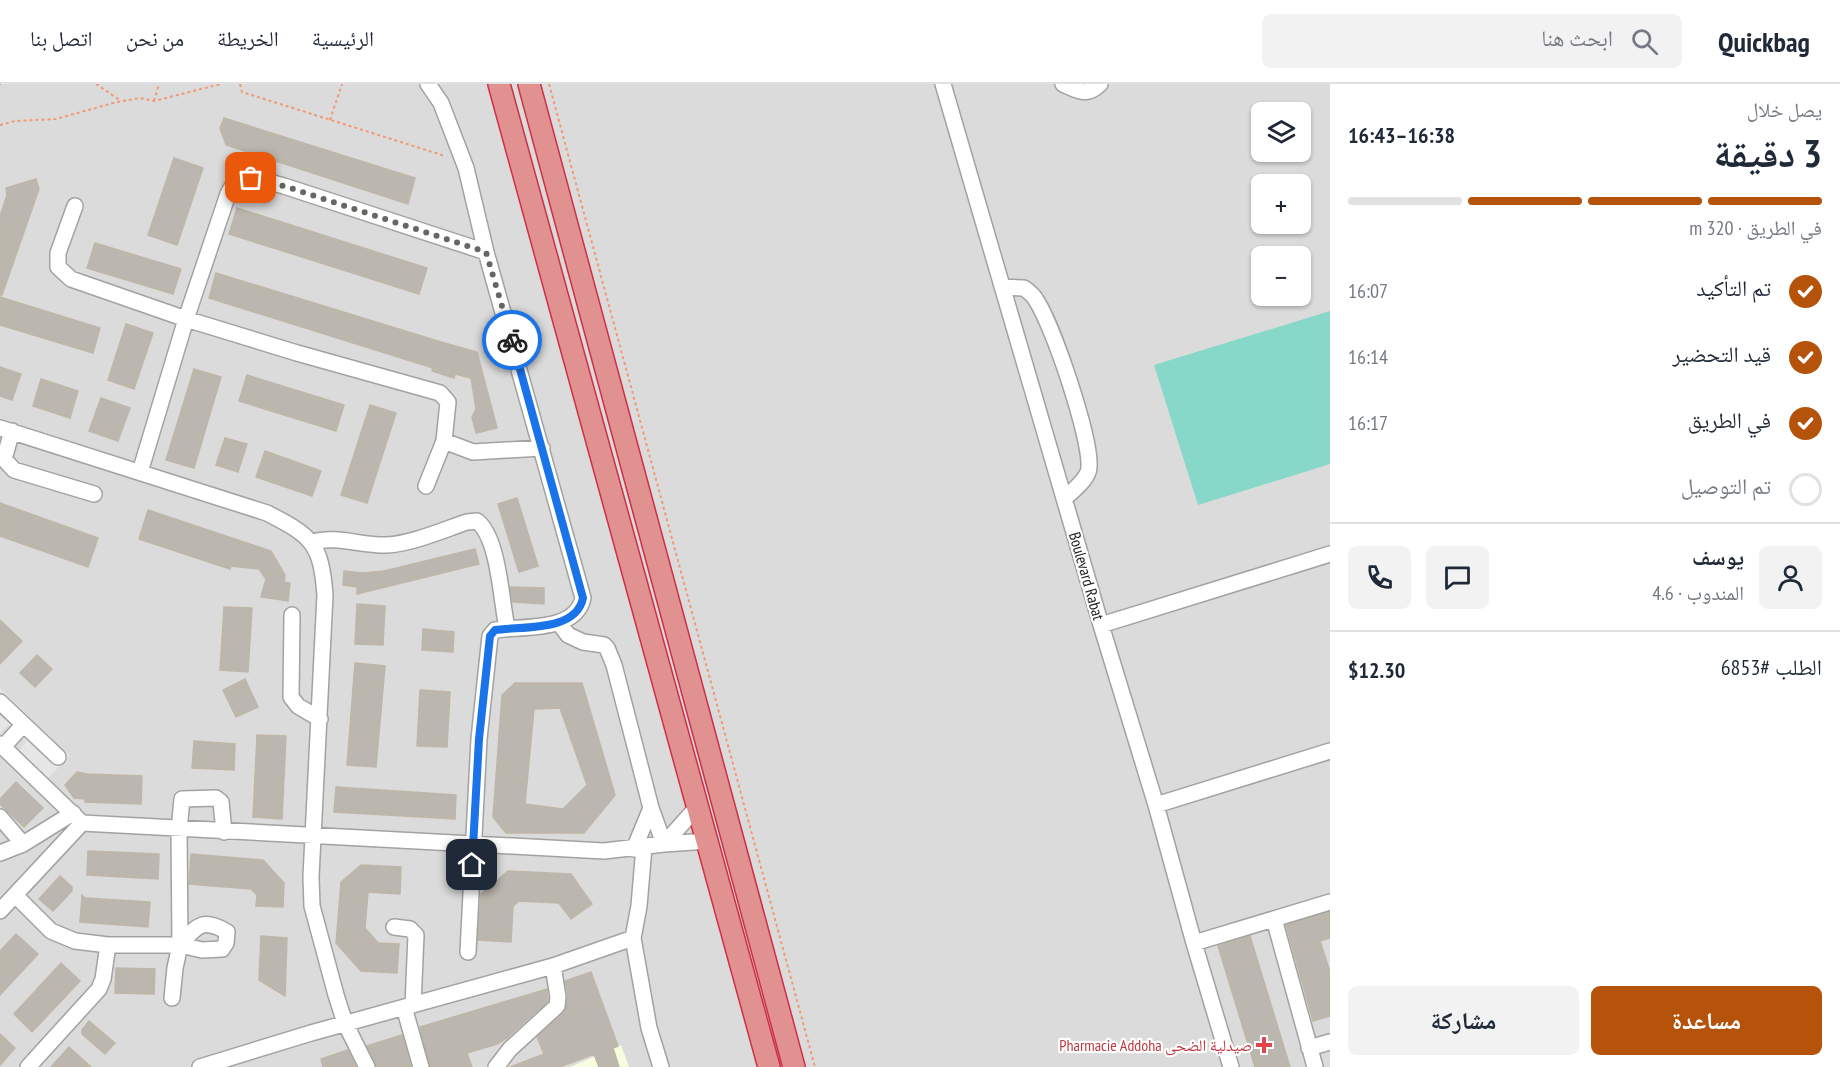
<!DOCTYPE html>
<html lang="ar">
<head>
<meta charset="utf-8">
<style>
  :root { --surface:#fff; --page:#f2f2f3; --text:#1f2937; --muted:#747a83; --line:#e0e1e3; --accent:#b45309 }
  body { margin:0; font-family:"PT Sans Narrow","Noto Naskh Arabic",sans-serif; background:var(--page); color:var(--text); direction:rtl; height:100vh; display:flex; flex-direction:column; font-size:22px; white-space:nowrap }
  * { box-sizing:border-box; margin:0 }
  p { font-size:20px; color:var(--muted) }
  .icon { flex:none; width:33px; height:33px; fill:none; stroke:currentColor; stroke-width:2; stroke-linecap:round; stroke-linejoin:round }
  .map { position:relative; flex:1; overflow:hidden; direction:ltr }
  .drawer { display:flex; flex-direction:column; background:var(--surface); width:510px }
  .drawer>* { flex:none }
  .controls { position:absolute; left:1251px; top:18px; display:grid; gap:12px }
  .controls a { display:grid; place-items:center; width:60px; height:60px; border-radius:9px; background:var(--surface); box-shadow:0 2px 4px #0004; font-size:30px }
  .pin { position:absolute; display:grid; place-items:center; width:51px; height:51px; color:#fff; margin:-26px; border-radius:12px; box-shadow:0 3px 9px #0006 }
  .courier { position:absolute; display:grid; place-items:center; width:60px; height:60px; margin:-30px; border:4px solid #1a73e8; border-radius:50%; background:#fff; color:#222; box-shadow:0 2px 8px #0007 }
  .overview em { font-style:normal; font-weight:700 }
  .overview div { display:flex; flex-direction:column-reverse }
  .overview { display:flex; align-items:center; justify-content:space-between; height:102px; padding:0 18px }
  h1 { font-size:39px; font-weight:700; line-height:45px }
  .bar { display:grid; grid-template-columns:repeat(4,1fr); gap:9px 6px; align-content:center; height:72px; padding:0 18px }
  .bar i { height:8px; border-radius:4px; background:var(--line) }
  .bar .on { background:var(--accent) }
  .bar p { grid-column:span 4 }
  .line { display:flex; align-items:center; gap:15px; padding:0 18px; border-top:2px solid var(--line) }
  .line div { flex:1 }
  .round { display:grid; place-items:center; flex:none; width:63px; height:63px; border-radius:9px; background:var(--page) }
  ol { padding:0 18px; list-style:none }
  li { display:flex; align-items:center; gap:18px; height:66px }
  li p { margin-inline-start:auto }
  li .icon { padding:6px; border-radius:50%; background:var(--accent); color:#fff; stroke-width:4 }
  li:last-child { color:var(--muted) }
  li i { width:33px; height:33px; border:3px solid var(--line); border-radius:50% }
  .button { display:flex; gap:12px; margin-top:auto; padding:12px 18px }
  .button a { flex:1; height:69px; border-radius:9px; background:var(--accent); color:#fff; font-size:24px; font-weight:700; line-height:69px; text-align:center }
  .button a+a { background:var(--page); color:var(--text) }
  header { display:flex; align-items:center; gap:36px; box-sizing:border-box; height:84px; padding:0 30px; background:var(--surface); border-bottom:2px solid var(--line) }
  header strong { font-size:28px }
  nav { display:flex; gap:33px; margin-inline-start:auto; font-size:21px }
  .search { width:420px; height:54px; background:var(--page); display:flex; align-items:center; gap:15px; box-sizing:border-box; padding:0 21px; border-radius:9px; color:var(--muted); font-size:22px }
  main { display:flex; flex:1; min-height:0 }
  .map>svg:first-child { display:block }
</style>
</head>
<body>
<header>
<strong>Quickbag</strong>
<div class="search"><svg class="icon" aria-label="search" viewBox="0 0 24 24"><circle cx="10" cy="10" r="6"/><path d="M15 15l6 6"/></svg>ابحث هنا</div>
<nav><a>الرئيسية</a><a>الخريطة</a><a>من نحن</a><a>اتصل بنا</a></nav>
</header>
<main>
<section class="drawer">
<div class="overview"><div><h1>3 دقيقة</h1><p>يصل خلال</p></div><em>16:38–16:43</em></div>
<div class="bar"><i class="on"></i><i class="on"></i><i class="on"></i><i></i><p>في الطريق · 320 m</p></div>
<ol>
<li><svg class="icon" aria-label="check" viewBox="0 0 24 24"><path d="M5 12l5 5 9-10"/></svg>تم التأكيد<p>16:07</p></li>
<li><svg class="icon" aria-label="check" viewBox="0 0 24 24"><path d="M5 12l5 5 9-10"/></svg>قيد التحضير<p>16:14</p></li>
<li><svg class="icon" aria-label="check" viewBox="0 0 24 24"><path d="M5 12l5 5 9-10"/></svg>في الطريق<p>16:17</p></li>
<li><i></i>تم التوصيل</li>
</ol>
<div class="line" style="height:108px"><a class="round"><svg class="icon" aria-label="person" viewBox="0 0 24 24"><circle cx="12" cy="8" r="4"/><path d="M4 21q1-7 8-7t8 7"/></svg></a><div><b>يوسف</b><p>المندوب · 4.6</p></div><a class="round"><svg class="icon" aria-label="chat" viewBox="0 0 24 24"><path d="M4 5h16v11H9l-5 4z"/></svg></a><a class="round"><svg class="icon" aria-label="phone" viewBox="0 0 24 24"><path d="M5 4h4l2 5-3 2q2 4 5 5l2-3 5 2v4C11 20 4 13 5 4z"/></svg></a></div>
<div class="line" style="height:78px"><div>الطلب #6853</div><b>$12.30</b></div>
<div class="button"><a>مساعدة</a><a>مشاركة</a></div>
</section>
<div class="map">
<svg width="1330" height="983" viewBox="0 0 1330 983">
  <rect width="100%" height="100%" fill="#eeede4"/>
  <path fill="#dcdbdb" fill-rule="evenodd" d="M0,0H1330V983H0ZM1262,28H1300V68H1262ZM1262,100H1300V140H1262ZM1262,172H1300V212H1262Z"/>
  <path fill="#f7fdde" d="M621,961L629,983H570Z"/>
  <path fill="#87d8c9" d="M1330,227V380L1198,421L1154,281Z"/>
  <path fill="#e6e6e6" d="M0,604L70,672L47,695L18,667L26,658L8,641L0,649Z"/>
  <path fill="#bbb6ae" stroke="#bfb6a8" stroke-width="1.5" fill-rule="evenodd" d="M224,34L415,94L408,120L226,61L220,44Z
    M174,74L203,84L177,161L148,151Z
    M36,95L39,105L2,211H0V132L7,111L6,104Z
    M237,124L427,184L419,210L229,150Z
    M95,159L181,185L173,210L87,184Z
    M216,189L441,258L477,268L497,344L476,349L472,333L476,325L471,294L455,290L454,294L432,287L433,284L209,214Z
    M0,213L100,244L93,269L0,241Z
    M126,240L153,249L134,305L108,296Z
    M0,283L21,290L12,316L0,312Z
    M194,285L221,293L194,384L166,376Z
    M247,291L344,321L336,347L239,317Z
    M41,295L78,307L70,334L33,322Z
    M101,314L130,324L118,357L89,347Z
    M370,321L396,329L367,419L341,411Z
    M225,354L247,360L238,388L216,381Z
    M265,367L321,387L312,412L256,393Z
    M517,414L538,482L519,488L498,420Z
    M0,419L98,454L88,483L0,452Z
    M148,426L271,467L285,491L284,498L290,499L288,517L261,513L266,495L259,485L231,482L230,485L139,455Z
    M475,465L479,480L357,510V503L343,501L344,487L363,489L384,487Z
    M510,503L544,504V520L513,518Z
    M357,520L385,522L383,561L355,560Z
    M224,523L252,524L248,588L220,586Z
    M0,536L22,557L0,580Z
    M423,545L454,548L453,568L422,566Z
    M37,571L52,585L35,603L20,589Z
    M355,579L385,582L376,683L347,681Z
    M245,595L258,623L236,633L223,606Z
    M515,599H582L615,711L584,749H506L493,733L502,611ZM560,624L587,701L563,725L525,720L534,625Z
    M420,606L450,608L447,663L417,662Z
    M257,651L286,652L282,735L253,733Z
    M194,657L235,660L234,686L192,684Z
    M77,688L87,690L142,692L141,720L85,718V715L74,714L65,701Z
    M16,698L43,724L24,743L0,720V715Z
    M336,703L456,711L455,735L334,728Z
    M88,767L159,770L158,795L87,791Z
    M191,770L263,776L284,799L283,823L256,822L257,811L251,805L189,800Z
    M361,781L401,783L400,810L368,808L365,844L378,859L399,860L397,889L361,887L336,859L341,798Z
    M508,787L571,790L592,820L571,835L559,819L519,817L513,822L511,858L478,856L481,810Z
    M60,792L72,803V807L53,827L39,815Z
    M82,811L85,814L150,818L148,843L80,838Z
    M1330,828V854L1320,857L1330,888V932L1313,937L1286,841Z
    M16,850L38,870L0,911V867Z
    M261,852L287,854L285,912L259,896Z
    M1250,852L1290,983H1255L1218,862Z
    M61,879L80,897L32,948L14,930Z
    M116,884L155,885L154,910L115,909Z
    M591,888L618,962L613,964L619,983H599L594,970L560,983H510L544,970L537,953L564,929L566,924L568,912L565,897Z
    M547,905L548,917L507,954L497,960L467,969L472,983H430L420,943Z
    M89,937L115,959L105,970L82,950V946Z
    M0,950L15,964L0,981Z
    M402,951L411,983H377L367,962Z
    M69,963L91,983H51Z
    M348,966L356,983H323L321,975Z"/>
  <g fill="none" stroke-linecap="round" stroke-linejoin="round">
    <defs>
      <path id="minor" d="M428,0L441,19L466,84L486,168L583,514C576,548 523,542 495,546L490,552L479,655L468,868
        M943,0L1101,541L1156,721L1194,859L1231,983
        M1063,0C1078,7 1087,13 1100,0
        M75,122L58,169V183L71,195L186,235L297,269L440,309L448,318L444,357L426,402
        M1002,203L1024,204C1028,207 1032,210 1034,213C1052,237 1091,354 1089,383C1089,395 1072,407 1064,415
        M0,344L267,429C312,452 321,459 325,511L311,793L312,822L336,911L345,939L367,983
        M12,347L4,375L14,386L94,410
        M444,357L473,368L542,364
        M140,388L186,235L228,110C239,84 264,97 284,102L486,168
        M313,458C336,451 362,462 387,461C411,460 443,446 467,438L477,437C499,454 501,517 507,544
        M292,531L291,613L298,622L320,635
        M559,539L568,551L583,558L604,561L607,564L614,581L651,724L664,760
        M1101,541L1330,470
        M0,618L58,673
        M0,660L82,739L604,767L664,760L708,757
        M3,663L23,641
        M1156,721L1330,667
        M0,733L23,760
        M664,760L698,722
        M644,763L639,822L633,854L649,944L661,983
        M634,765L651,724
        M0,769L23,760L73,729
        M15,811L51,847L75,857L108,861H180L179,746L182,715L216,714L221,718L224,748
        M0,827L82,739
        M1274,835L1315,983
        M394,843L410,845L416,851L413,921
        M1194,859L1330,818
        M172,914L175,884L180,861L202,866L222,865L226,859L227,848C202,833 197,842 180,861
        M404,923L421,983
        M1309,964L1330,958
        M28,983L99,905L103,895L108,861
        M200,983L311,949L553,882L633,854
        M496,983L510,965L557,922L558,913L553,882"/>
      <path id="highway" d="M499,0L769,983
        M529,0L794,983"/>
    </defs>
    <use href="#minor" stroke="#a2a2a2" stroke-width="18"/>
    <use href="#highway" stroke="#ce2f46" stroke-width="24"/>
    <path stroke="#f19973" stroke-width="2" stroke-dasharray="3 3" stroke-linecap="butt" d="M0,0H1
      M96,0L121,17
      M240,0L242,8L445,72
      M549,0L815,983
      M154,17L159,0
      M330,36L342,0
      M0,41L15,37L56,35L117,18L140,14L154,17L221,0"/>
    <use href="#minor" stroke="#fff" stroke-width="15"/>
    <use href="#highway" stroke="#e19190" stroke-width="21"/>
  </g>
  <g fill="none" stroke-linecap="round" stroke-linejoin="round">
    <path stroke="#676663" stroke-width="6" stroke-dasharray="0 10.8" d="M251,94L284,102L486,168L512,256"/>
    <path stroke="#1a73e8" stroke-width="8" d="M472,781L479,655L490,552L495,546C523,542 576,548 583,514L512,256"/>
  </g>
  <path fill="#e0444e" stroke="#fff" stroke-width="2" d="M1261 952h6v6h6v6h-6v6h-6v-6h-6v-6h6z"/>
  <g text-anchor="middle" dominant-baseline="central" stroke-width="4.5" stroke-linejoin="round" paint-order="stroke">
    <g font-size="16" fill="#1e1e1e" stroke="#fff">
      <text transform="translate(1087 492) rotate(74)">Boulevard Rabat</text>
    </g>
    <g font-size="16" fill="#be3a42" stroke="#fff" text-anchor="end">
      <text x="1252" y="961">Pharmacie Addoha صيدلية الضحى</text>
    </g>
  </g>
</svg>
<div class="controls">
<a><svg class="icon" aria-label="layers" viewBox="0 0 24 24"><path d="M12 4l9 5-9 5-9-5zM3 14l9 5 9-5"/></svg></a>
<a>+</a>
<a>−</a>
</div>
<div class="pin" style="left:251px;top:94px;background:#ea580c"><svg class="icon" aria-label="bag" viewBox="0 0 24 24"><path d="M5 8h14l-1 12H6zM9 8a3 3 0 0 1 6 0"/></svg></div>
<div class="pin" style="left:472px;top:781px;background:#1f2937"><svg class="icon" aria-label="home" viewBox="0 0 24 24"><path d="M3 11l9-7 9 7M6 9v11h12V9"/></svg></div>
<div class="courier" style="left:512px;top:256px"><svg class="icon" aria-label="bike" viewBox="0 0 24 24"><circle cx="6" cy="16" r="4"/><circle cx="18" cy="16" r="4"/><path d="M6 16l4-8h5l3 8M10 8l3 8H6M13 5h3"/></svg></div>
</div>
</main>
</body>
</html>
